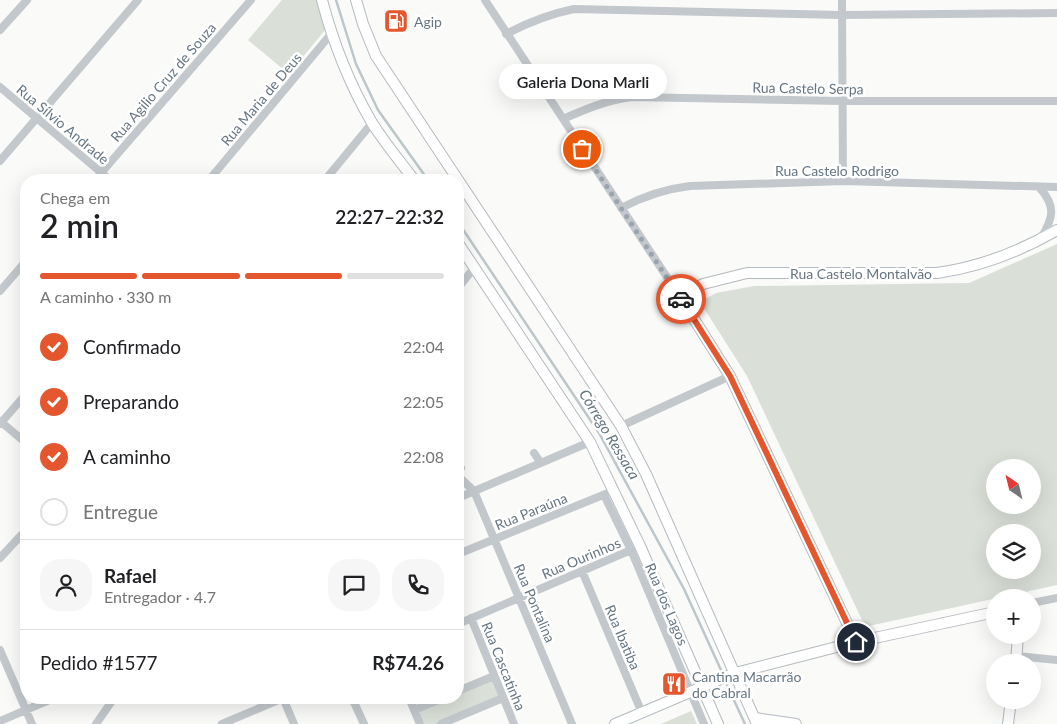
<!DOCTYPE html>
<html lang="pt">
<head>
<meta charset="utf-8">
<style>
  :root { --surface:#fff; --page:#f6f6f6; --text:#202124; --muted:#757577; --line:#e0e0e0; --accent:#e4572e }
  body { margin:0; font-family:Lato,sans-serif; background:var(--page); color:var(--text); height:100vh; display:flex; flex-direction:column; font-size:19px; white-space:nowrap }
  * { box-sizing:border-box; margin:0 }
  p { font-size:16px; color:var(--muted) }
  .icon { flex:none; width:28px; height:28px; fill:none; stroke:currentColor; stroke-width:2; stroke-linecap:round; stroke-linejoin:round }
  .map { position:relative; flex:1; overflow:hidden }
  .side { position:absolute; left:20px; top:174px; width:444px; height:530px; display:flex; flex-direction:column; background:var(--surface); border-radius:20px; box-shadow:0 5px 20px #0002 }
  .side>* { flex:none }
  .needle { width:32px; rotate:325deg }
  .buttons { position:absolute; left:986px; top:459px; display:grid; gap:10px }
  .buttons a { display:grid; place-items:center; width:55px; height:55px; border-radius:50%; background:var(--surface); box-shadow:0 5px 20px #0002; font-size:25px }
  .pin { position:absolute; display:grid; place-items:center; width:42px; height:42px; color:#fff; margin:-21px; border:2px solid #fff; border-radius:50%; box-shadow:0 1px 5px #0007 }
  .courier { position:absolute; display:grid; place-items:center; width:50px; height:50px; margin:-25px; border:4px solid #e4572e; border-radius:50%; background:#fff; color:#222; box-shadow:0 1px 6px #0007 }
  .bubble { position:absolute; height:35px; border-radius:18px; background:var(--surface); box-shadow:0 5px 20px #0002; font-size:16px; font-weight:600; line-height:35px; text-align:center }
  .summary em { font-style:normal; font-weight:600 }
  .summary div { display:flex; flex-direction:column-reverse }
  .summary { display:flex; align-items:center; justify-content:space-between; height:85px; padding:0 20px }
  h1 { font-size:32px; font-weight:600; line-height:38px }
  .bar { display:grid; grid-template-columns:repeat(4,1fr); gap:8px 5px; align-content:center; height:60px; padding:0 20px }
  .bar i { height:6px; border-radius:4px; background:var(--line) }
  .bar .selected { background:var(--accent) }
  .bar p { grid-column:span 4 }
  .line { display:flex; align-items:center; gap:12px; padding:0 20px; border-top:1px solid var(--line) }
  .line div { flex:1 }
  .round { display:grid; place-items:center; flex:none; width:52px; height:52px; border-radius:20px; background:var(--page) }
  ol { padding:0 20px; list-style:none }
  li { display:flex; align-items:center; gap:15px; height:55px }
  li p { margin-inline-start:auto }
  li .icon { padding:5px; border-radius:50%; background:var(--accent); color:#fff; stroke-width:4 }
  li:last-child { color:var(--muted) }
  li i { width:28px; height:28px; border:2px solid var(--line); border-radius:50% }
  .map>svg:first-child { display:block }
</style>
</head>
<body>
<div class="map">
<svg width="1057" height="724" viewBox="0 0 1057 724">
  <rect width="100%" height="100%" fill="#fafaf8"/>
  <path fill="#dadfd7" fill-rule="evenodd" d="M282,0H316L325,30L289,74L248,40Z
    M1057,244V585L869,626L862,620L747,376L700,302L716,293L754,286L969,283ZM995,468H1032V505H995ZM1032,532V570H995V532Z
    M494,676L503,698L441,724H420L414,710L443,698H458V691Z
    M691,711L697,724H661Z"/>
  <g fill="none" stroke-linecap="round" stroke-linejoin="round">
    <path stroke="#bbc7cb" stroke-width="2.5" d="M336,0L356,64L378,110L428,180
      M458,222L599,433L684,589L721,670
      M727,685L745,724"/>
    <defs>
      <path id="secondary" d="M322,0C333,42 349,83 371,121C383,141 400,161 414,180
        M356,0L363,24L376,56L621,426L646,474L757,724
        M458,243L590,442L640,546L718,724
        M856,642L730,376L680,297L703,284L747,273H937C980,267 1019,252 1057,230
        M1016,662L1018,635
        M755,718L796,724
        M615,724L735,673L856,642L995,612
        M1008,724L1011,700"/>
    </defs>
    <use href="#secondary" stroke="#b3babf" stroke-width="12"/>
    <path stroke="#c3c8cc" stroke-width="8" d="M485,0L680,297
      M842,0L843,181
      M0,30L27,0
      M506,34C529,22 549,14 574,9L842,15L1057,13
      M0,87L110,180
      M563,119C586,109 607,100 632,97L842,101H1057
      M0,161L138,0
      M95,180L251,0
      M209,180L331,34
      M325,180L372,123
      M1039,187C1056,206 1054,217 1041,238
      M621,208C644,196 664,189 690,186L843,181L1057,187
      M458,288L474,268
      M0,291L26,261
      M0,421L26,443
      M0,424L26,394
      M621,426L730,376
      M534,453L541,463
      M458,472L461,468
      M458,476L474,491L572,724
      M604,495L631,550L704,724
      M458,498L590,442
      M458,554L608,493
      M0,558L26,530
      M582,571L642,713
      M1032,603L1057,598
      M471,618L514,724
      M458,624L631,550
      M0,650L32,724
      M1017,656L1057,660
      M458,691L494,676
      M283,698L294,724
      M352,698L364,724
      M409,698L420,724
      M414,710L443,698
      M0,721L54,698
      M96,724L114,698
      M222,724L283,698
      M441,724L503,698"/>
    <use href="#secondary" stroke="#fff" stroke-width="10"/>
  </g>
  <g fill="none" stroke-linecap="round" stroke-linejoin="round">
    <path stroke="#99a4ac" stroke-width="5" stroke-dasharray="0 9" d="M582,149L681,299"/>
    <path stroke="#e4572e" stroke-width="6" d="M681,299L730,376L856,642"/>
  </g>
  <defs>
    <symbol id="fuel-square" viewBox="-11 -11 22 22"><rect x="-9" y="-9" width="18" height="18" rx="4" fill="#e4572e" stroke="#fff"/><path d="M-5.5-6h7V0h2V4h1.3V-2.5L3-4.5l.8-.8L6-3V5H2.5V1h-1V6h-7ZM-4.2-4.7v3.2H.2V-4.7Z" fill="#fff"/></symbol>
    <symbol id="restaurant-square" viewBox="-11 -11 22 22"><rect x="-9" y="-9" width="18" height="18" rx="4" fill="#e4572e" stroke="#fff"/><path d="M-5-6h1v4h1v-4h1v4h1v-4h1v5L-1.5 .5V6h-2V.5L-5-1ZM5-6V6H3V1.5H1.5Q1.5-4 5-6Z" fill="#fff"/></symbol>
  </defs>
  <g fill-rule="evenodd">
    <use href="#fuel-square" x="382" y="7" width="28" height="28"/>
    <use href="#restaurant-square" x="660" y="670" width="28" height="28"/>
  </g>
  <g text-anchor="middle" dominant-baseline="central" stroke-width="5" stroke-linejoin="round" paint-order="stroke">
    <g font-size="14" fill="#657683" stroke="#fff" text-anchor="start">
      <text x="414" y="21">Agip</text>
      <text x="692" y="676">Cantina Macarrão<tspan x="692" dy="16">do Cabral</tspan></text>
    </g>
    <g font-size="14" fill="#657683" stroke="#fff">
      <text transform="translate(163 82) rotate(-49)">Rua Agilio Cruz de Souza</text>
      <text transform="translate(808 88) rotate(1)">Rua Castelo Serpa</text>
      <text transform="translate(261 99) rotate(-50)">Rua Maria de Deus</text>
      <text transform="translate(63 124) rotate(40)">Rua Sílvio Andrade</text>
      <text x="837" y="170">Rua Castelo Rodrigo</text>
      <text x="861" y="273">Rua Castelo Montalvão</text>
      <text transform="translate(531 511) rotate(-22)">Rua Paraúna</text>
      <text transform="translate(581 558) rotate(-23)">Rua Ourinhos</text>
      <text transform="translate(535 603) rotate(67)">Rua Pontalina</text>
      <text transform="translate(667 604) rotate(67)">Rua dos Lagos</text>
      <text transform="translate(623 637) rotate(67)">Rua Ibatiba</text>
      <text transform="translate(504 666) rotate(68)">Rua Cascatinha</text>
    </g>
    <g font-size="15" font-style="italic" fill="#60757c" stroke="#fff">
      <text transform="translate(610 434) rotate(59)">Córrego Ressaca</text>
    </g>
  </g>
</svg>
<div class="buttons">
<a><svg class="needle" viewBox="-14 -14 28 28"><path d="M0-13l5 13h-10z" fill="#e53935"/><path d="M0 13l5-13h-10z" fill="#757577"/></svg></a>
<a><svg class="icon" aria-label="layers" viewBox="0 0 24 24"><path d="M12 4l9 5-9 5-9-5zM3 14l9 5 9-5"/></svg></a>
<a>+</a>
<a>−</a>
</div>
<div class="pin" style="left:582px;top:149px;background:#ea580c"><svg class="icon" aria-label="bag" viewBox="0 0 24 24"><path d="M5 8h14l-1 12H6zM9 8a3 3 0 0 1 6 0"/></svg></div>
<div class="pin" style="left:856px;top:642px;background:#1f2937"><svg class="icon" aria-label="home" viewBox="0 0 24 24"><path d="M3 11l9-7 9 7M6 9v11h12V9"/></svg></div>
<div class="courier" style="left:681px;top:299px"><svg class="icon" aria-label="car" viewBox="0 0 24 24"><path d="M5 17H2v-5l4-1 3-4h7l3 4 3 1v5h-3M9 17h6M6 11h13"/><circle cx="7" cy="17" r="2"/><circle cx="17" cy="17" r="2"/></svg></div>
<div class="bubble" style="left:499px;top:64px;width:168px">Galeria Dona Marli</div>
<section class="side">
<div class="summary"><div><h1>2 min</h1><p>Chega em</p></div><em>22:27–22:32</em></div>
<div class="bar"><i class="selected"></i><i class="selected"></i><i class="selected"></i><i></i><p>A caminho · 330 m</p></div>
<ol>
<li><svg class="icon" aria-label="check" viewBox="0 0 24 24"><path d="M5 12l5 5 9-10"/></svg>Confirmado<p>22:04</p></li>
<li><svg class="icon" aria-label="check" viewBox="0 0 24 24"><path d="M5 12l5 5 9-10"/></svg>Preparando<p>22:05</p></li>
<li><svg class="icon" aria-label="check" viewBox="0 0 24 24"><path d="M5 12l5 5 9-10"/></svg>A caminho<p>22:08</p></li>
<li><i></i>Entregue</li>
</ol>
<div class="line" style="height:90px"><a class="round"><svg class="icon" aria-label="person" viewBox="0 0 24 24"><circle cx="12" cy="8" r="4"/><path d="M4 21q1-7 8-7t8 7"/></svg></a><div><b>Rafael</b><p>Entregador · 4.7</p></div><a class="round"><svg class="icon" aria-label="chat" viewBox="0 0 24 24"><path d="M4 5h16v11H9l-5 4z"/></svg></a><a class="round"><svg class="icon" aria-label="phone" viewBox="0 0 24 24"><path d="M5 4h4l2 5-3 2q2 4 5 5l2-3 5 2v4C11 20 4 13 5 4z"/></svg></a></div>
<div class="line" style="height:65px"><div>Pedido #1577</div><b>R$74.26</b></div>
</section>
</div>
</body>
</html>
